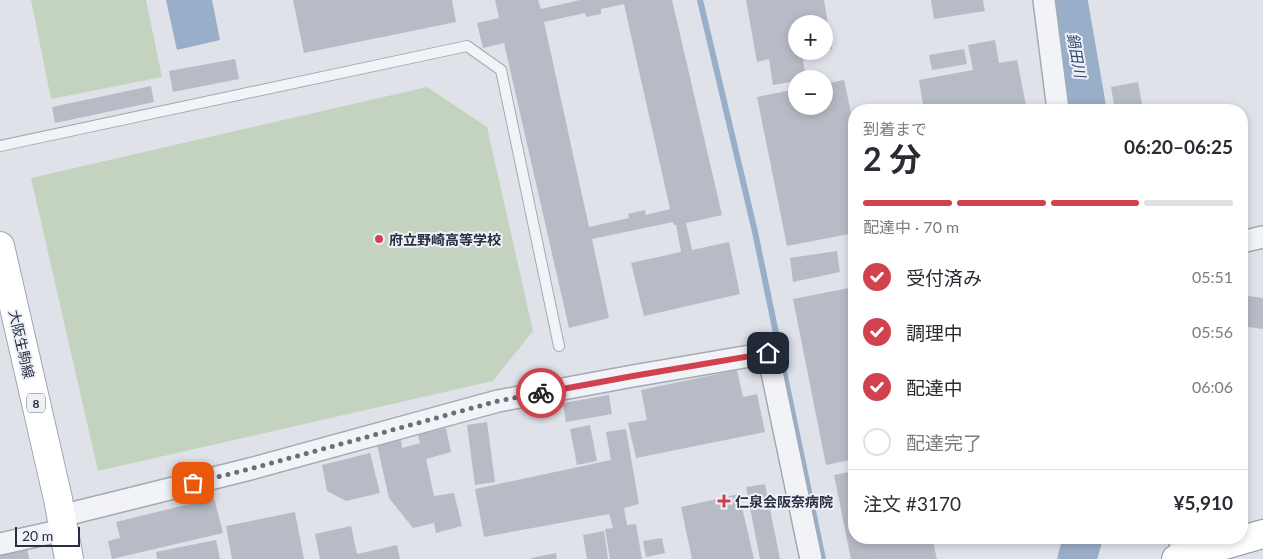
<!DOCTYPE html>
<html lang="ja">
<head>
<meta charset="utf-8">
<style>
  :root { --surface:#fff; --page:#f2f2f3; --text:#2b2b33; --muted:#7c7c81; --line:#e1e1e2; --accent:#d0424e }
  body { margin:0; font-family:Lato,"Noto Sans JP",sans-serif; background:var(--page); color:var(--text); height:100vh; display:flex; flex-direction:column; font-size:19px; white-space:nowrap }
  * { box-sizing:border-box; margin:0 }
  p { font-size:16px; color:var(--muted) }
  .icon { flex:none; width:28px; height:28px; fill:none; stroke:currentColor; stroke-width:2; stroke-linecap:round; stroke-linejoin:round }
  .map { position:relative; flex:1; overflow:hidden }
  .panel { position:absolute; left:848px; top:104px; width:400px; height:440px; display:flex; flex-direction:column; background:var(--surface); border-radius:20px; box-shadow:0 2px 8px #0003 }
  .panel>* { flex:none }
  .controls { position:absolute; left:788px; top:15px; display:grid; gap:10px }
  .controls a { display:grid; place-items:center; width:45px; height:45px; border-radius:50%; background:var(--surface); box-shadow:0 2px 8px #0003; font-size:25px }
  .scale { position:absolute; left:15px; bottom:12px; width:65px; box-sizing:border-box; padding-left:5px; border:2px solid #282f40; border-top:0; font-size:14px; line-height:18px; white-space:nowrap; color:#282f40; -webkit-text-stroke:4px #eef1f6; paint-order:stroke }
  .pin { position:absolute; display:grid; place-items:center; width:42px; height:42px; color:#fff; margin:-21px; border-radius:10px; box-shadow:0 2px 8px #0006 }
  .courier { position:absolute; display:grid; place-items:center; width:50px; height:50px; margin:-25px; border:4px solid #d0424e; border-radius:50%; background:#fff; color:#222; box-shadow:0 1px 6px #0007 }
  .summary em { font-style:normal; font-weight:700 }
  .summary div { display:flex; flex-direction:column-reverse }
  .summary { display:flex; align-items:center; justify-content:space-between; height:85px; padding:0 15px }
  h1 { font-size:32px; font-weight:700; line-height:38px }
  .bar { display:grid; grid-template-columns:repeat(4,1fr); gap:8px 5px; align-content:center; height:60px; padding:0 15px }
  .bar i { height:6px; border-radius:4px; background:var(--line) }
  .bar .on { background:var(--accent) }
  .bar p { grid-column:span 4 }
  .line { display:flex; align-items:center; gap:12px; padding:0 15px; border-top:1px solid var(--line) }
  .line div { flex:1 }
  ol { padding:0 15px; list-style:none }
  li { display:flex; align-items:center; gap:15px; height:55px }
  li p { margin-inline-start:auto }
  li .icon { padding:5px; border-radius:50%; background:var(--accent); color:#fff; stroke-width:4 }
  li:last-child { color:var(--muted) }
  li i { width:28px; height:28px; border:2px solid var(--line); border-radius:50% }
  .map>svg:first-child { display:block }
</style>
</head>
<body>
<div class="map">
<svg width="1263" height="559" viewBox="0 0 1263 559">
  <rect width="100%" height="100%" fill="#dfe2e9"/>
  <path fill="#c4d3c0" d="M31,0H146L162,77L51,99Z
    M427,87L487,127L533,331L493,381L98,471L31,178Z"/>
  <path fill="#99aec9" d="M166,0H212L220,40L177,50Z"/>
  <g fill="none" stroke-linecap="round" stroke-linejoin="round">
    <path stroke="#99aec9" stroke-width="6" d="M700,0L755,232L823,559"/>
    <path stroke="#99aec9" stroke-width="39" d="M1068,0L1087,110
      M1077,559L1083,538"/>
  </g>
  <path fill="#b6bbc5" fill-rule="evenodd" d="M293,0H452L456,22L304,53Z
    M495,0H538L541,9L580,0H672L722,215L686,223L692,250L729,242L740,294L644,316L631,263L681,252L676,225H674L673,222L592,239L609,318L569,328L504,43L483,48L477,23L499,18ZM624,4L670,209L646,215L645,210L628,214L629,218L589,227L544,22L585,13L586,17L601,14V9Z
    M746,0H824L832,49L824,50V24H796V51H813L802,54L806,79H796V81L773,85L769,59L757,62Z
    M931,0H983L985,11L934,19Z
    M995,40L999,63L1017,60L1027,110H924L919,80L973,70L968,45Z
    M964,49L967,64L932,70L929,55Z
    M235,59L239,79L173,92L169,71Z
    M844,80L854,127V233L787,246L757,97L796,89V106H824V84Z
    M1138,82L1143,110H1115L1111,87Z
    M151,86L154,102L55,123L52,107Z
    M837,251L840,272L793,282L790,258Z
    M854,287V459L826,465L793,299Z
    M1241,295L1263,298V329L1241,326Z
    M737,370L743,397L757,394L765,432L636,458L628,423L647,420L641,390Z
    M609,395L612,414L566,422L563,403Z
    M487,422L495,482L475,485L467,425Z
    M590,425L597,461L577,465L570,429Z
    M446,428L451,452L426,459L434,496L454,493L462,526L436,533L434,523L413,528L389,498L377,445L401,440L402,448L420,443L418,435Z
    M626,429L639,504L624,508L627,525L636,524L642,559H610L605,529L613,528L609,514L484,537L475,489L611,460L606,432Z
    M370,453L380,493L346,501L327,491L322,465Z
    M854,471V538H932L937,559H851L834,475Z
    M765,484L780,559H760L746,487Z
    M739,494L754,559H692L681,507Z
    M214,498L223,533L112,559L108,541L120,538L116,522Z
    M295,512L304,559H232L226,526Z
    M351,526L357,554L397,545L400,559H320L315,534Z
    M604,531L608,559H587L583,535Z
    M662,538L665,553L646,557L643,541Z
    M216,540L220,559H157L156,552Z
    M27,548L29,559H0V554Z
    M556,553L557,559H531V558Z"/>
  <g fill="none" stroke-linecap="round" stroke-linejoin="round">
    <defs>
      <path id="lane" d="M0,146L467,46L501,70L559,346"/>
      <path id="street" d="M1044,0L1058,110
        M1241,242L1263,237
        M61,516L250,469L498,401L633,376L768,353L811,559
        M1179,538L1184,556
        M0,544L63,530"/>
      <path id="primary" d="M0,246L58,499L69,559"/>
      <path id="highway" d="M1176,559L1263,534"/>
    </defs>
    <use href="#lane" stroke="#a4a9b3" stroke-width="12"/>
    <use href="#street" stroke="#a4a9b3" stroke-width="24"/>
    <use href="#primary" stroke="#9ea6b4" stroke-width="30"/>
    <use href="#highway" stroke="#868f9f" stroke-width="30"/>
    <use href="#lane" stroke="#f2f3f7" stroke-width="10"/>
    <use href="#street" stroke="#f2f3f7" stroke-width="21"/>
    <use href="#primary" stroke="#fff" stroke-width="28"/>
    <use href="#highway" stroke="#fff" stroke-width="28"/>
  </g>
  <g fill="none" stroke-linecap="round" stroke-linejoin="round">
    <path stroke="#686e7b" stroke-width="5" stroke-dasharray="0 9" d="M193,483L250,469L498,401L541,393"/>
    <path stroke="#d0424e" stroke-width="6" d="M541,393L633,376L768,353"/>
  </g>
  <g fill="#d0424e" stroke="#eef1f6" stroke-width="2">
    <circle cx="379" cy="239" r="5"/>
    <path d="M721.5 493.5h5v5h5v5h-5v5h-5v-5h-5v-5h5z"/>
  </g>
  <g text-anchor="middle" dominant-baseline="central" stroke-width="4" stroke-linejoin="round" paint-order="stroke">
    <rect fill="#eef1f6" stroke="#636977" stroke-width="1" x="27" y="393.5" width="18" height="19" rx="4"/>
    <g font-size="12" font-weight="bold" fill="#282f40">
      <text x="36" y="403">8</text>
    </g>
    <g font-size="14" font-weight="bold" fill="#282f40" stroke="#eef1f6" text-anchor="start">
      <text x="389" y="239">府立野崎高等学校</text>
      <text x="735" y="501">仁泉会阪奈病院</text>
    </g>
    <g font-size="14" fill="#282f40" stroke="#eef1f6">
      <text transform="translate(22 344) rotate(77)">大阪生駒線</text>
    </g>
    <g font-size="15" font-style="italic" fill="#314b74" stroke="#eef1f6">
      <text transform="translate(1077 55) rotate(80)">鍋田川</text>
    </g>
  </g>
</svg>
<div class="controls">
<a>+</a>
<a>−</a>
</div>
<div class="scale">20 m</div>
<div class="pin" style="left:193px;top:483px;background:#ea580c"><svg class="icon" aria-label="bag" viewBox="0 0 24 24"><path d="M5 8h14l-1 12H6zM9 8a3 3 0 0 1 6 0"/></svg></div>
<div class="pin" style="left:768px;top:353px;background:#1f2937"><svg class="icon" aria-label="home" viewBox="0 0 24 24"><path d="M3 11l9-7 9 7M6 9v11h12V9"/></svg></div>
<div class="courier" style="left:541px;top:393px"><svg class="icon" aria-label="bike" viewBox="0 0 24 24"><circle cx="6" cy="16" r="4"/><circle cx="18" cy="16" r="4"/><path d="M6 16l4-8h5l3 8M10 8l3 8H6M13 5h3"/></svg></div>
<section class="panel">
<div class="summary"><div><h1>2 分</h1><p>到着まで</p></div><em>06:20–06:25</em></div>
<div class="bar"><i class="on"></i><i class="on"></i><i class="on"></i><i></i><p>配達中 · 70 m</p></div>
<ol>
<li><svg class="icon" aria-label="check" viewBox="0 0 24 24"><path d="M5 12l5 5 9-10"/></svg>受付済み<p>05:51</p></li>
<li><svg class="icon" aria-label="check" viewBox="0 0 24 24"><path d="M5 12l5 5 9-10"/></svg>調理中<p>05:56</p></li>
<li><svg class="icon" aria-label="check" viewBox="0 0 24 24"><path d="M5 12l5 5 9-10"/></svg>配達中<p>06:06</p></li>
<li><i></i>配達完了</li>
</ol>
<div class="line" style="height:65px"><div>注文 #3170</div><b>¥5,910</b></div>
</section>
</div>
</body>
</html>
